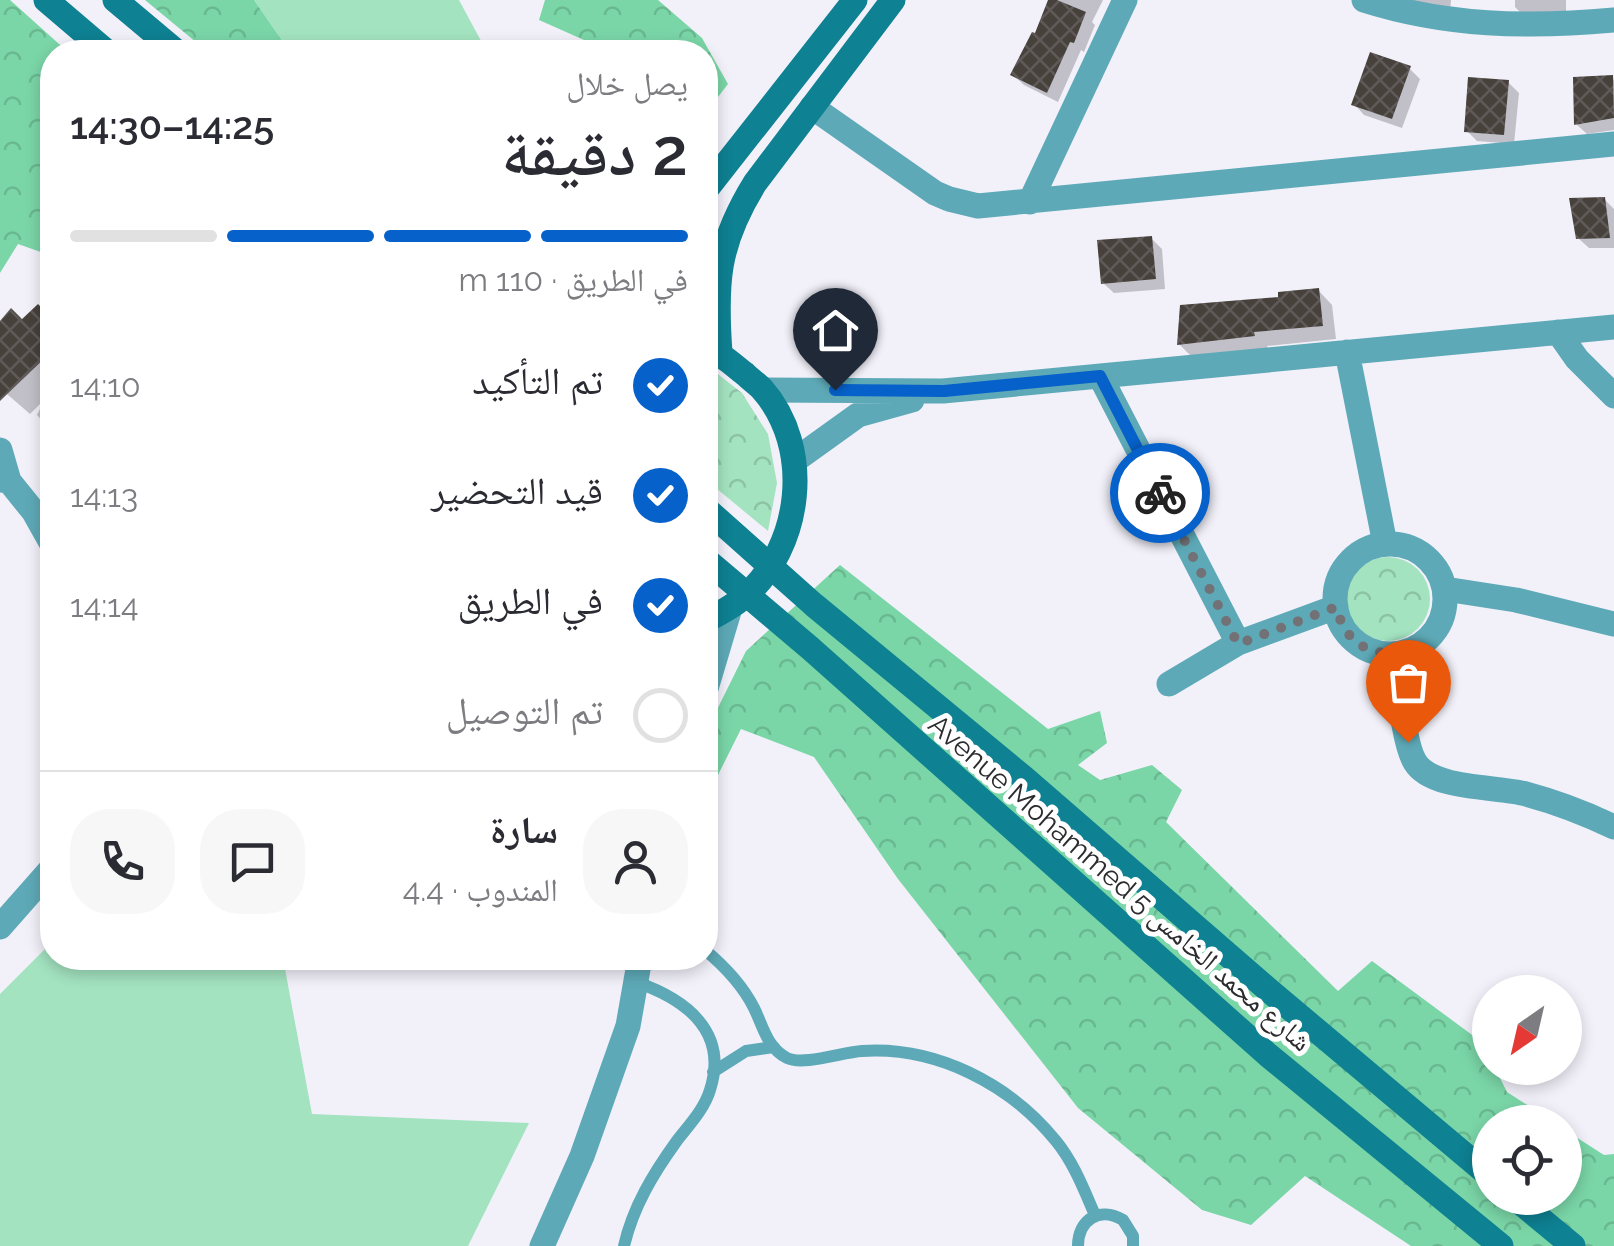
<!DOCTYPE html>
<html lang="ar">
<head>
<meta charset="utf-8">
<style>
  :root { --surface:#fff; --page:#f7f7f7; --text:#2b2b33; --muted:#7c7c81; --line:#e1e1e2; --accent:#0661ca }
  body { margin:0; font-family:Raleway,"Noto Naskh Arabic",sans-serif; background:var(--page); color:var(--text); direction:rtl; height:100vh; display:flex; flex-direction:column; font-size:38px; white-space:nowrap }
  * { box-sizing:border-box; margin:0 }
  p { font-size:32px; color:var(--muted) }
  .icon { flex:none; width:55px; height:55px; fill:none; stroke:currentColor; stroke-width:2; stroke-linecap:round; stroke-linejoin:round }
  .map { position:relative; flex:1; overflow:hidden; direction:ltr }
  .panel { position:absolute; left:40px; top:40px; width:678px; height:930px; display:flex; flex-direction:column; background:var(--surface); border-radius:40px; box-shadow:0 5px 15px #0003; direction:rtl }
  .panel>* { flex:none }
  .needle { width:65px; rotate:214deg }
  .buttons { position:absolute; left:1472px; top:975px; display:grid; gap:20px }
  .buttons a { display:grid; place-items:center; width:110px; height:110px; border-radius:50%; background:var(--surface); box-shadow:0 5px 15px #0003; font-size:50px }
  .pin { position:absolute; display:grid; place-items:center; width:85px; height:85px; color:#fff; margin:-102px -42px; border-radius:50% 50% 50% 0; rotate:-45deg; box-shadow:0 0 10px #0007 }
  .pin .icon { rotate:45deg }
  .courier { position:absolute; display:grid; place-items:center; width:100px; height:100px; margin:-50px; border:8px solid #0661ca; border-radius:50%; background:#fff; color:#222; box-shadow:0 2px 12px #0007 }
  .head em { font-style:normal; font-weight:600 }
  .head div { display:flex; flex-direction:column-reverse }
  .head { display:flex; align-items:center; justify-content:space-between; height:170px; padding:0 30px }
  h1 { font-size:65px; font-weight:600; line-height:75px }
  .bar { display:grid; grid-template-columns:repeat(4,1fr); gap:15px 10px; align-content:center; height:120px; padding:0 30px }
  .bar i { height:12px; border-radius:8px; background:var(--line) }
  .bar .on { background:var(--accent) }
  .bar p { grid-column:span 4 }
  .line { display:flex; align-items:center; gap:25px; padding:0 30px; border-top:2px solid var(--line) }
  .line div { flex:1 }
  .round { display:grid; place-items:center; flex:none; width:105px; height:105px; border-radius:40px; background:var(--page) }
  ol { padding:0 30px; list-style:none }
  li { display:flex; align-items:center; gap:30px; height:110px }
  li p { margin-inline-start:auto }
  li .icon { padding:10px; border-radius:50%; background:var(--accent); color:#fff; stroke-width:4 }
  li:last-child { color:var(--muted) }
  li i { width:55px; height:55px; border:5px solid var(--line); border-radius:50% }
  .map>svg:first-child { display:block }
</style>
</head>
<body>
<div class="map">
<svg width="1614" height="1246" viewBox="0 0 1614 1246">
  <defs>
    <pattern id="forest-crowns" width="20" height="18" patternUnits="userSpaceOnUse" patternTransform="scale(2.5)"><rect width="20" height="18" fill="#7ad6a7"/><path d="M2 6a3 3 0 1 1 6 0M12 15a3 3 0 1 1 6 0" fill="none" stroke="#6ab890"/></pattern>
    <pattern id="park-crowns" width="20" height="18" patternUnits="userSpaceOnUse" patternTransform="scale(2.5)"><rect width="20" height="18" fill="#a3e3c0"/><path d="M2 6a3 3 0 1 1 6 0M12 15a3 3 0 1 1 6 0" fill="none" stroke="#8cc3a5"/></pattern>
    <pattern id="building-cross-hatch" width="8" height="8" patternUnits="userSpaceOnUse" patternTransform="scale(2.5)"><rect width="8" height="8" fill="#47413c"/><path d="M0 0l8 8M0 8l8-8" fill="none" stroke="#5f5a57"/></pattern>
  </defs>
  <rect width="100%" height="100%" fill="#f2f1fa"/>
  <path fill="#a3e3c0" d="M254,0H459L487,52H290Z
    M52,942V958H283L312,1114L529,1123L468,1246H0V994Z"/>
  <path fill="url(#forest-crowns)" d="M0,0H10L68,52H52V256L18,244L0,273Z
    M145,0H254L290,52H208Z
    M545,0H658L702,38L728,84L705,114V52H595L593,44L539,20Z
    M840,565L1048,729L1100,711L1107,743L1078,765L1100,780L1152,765L1182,790L1166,822L1338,991L1372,961L1483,1043L1490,1058V1068H1495L1507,1092L1554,1122H1490V1198H1565V1130L1604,1155L1614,1154V1246H1411L1305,1176L1251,1225L1202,1210L1078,1108L898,879L814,757L741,729L716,779L705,766V734L746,651Z"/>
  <path fill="url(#park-crowns)" d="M705,364L742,393L768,434L777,483L768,531L705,479Z
    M1346 599a42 42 0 1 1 84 0a42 42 0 1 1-84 0Z"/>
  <path fill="#0003" d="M1053,0H1103L1092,22L1095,25L1084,52L1081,50L1058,102L1024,85L1013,75L1036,36Z
    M1397,0H1451L1450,12Z
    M1515,0H1566V16L1525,17L1515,7Z
    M1409,68L1420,79L1402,128L1364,115L1354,104Z
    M1612,78L1614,80V130L1587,134L1576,124Z
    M1508,82L1519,93L1514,144L1477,141L1467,131Z
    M1604,199L1614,209V248H1589L1578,238Z
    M1151,238L1162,249L1165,289L1114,293L1103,283Z
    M1318,290L1332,305L1336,339L1267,346L1268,349L1193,358L1179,344Z
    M38,308L52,321V431L37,415L45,399L30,414L0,388V325L23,323Z"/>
  <path fill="url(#building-cross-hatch)" d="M1048,0H1057L1086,12L1074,43L1070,42L1047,93L1010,75L1032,32L1035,33Z
    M1370,52L1411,66L1392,119L1351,105Z
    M1613,75L1614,118L1574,125L1573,77Z
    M1468,77L1509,80L1504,135L1464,132Z
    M1605,197L1610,238L1576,239L1569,198Z
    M1152,236L1156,279L1101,284L1097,240Z
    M1319,288L1323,326L1254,332L1255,336L1177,345L1180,305L1278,297V292Z
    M38,304L52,318V351L0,401V321L11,308L22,319Z"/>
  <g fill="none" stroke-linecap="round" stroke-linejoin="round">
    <path stroke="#5ea9b7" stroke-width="12" d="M705,950C723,965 743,986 754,1008C763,1026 767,1048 787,1058C803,1066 843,1052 862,1051C936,1046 1010,1084 1056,1141C1074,1163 1084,1190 1095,1215
      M713,1072L746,1051L774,1047
      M624,1246C633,1207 653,1174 676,1142C688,1126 704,1110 710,1090C729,1031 685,999 636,982
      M1078,1246C1078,1220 1099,1206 1123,1220L1133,1236V1246"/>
    <path stroke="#5ea9b7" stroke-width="25" d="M1364,0C1446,26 1528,28 1614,20
      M812,107L935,193L949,199L978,206L1614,144
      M1030,202L1125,0
      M1558,332L1577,359L1614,396
      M1347,352L1385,544
      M1100,376L1238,643
      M763,390L943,391L1614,327
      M0,450L9,481
      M794,461L858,415L912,400
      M0,480L9,481L34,512L52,544
      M1335 599a55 55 0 1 1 110 0a55 55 0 1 1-110 0Z
      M1445,589L1516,600L1614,624
      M1394,654C1398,679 1403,743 1415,762C1432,790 1497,786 1526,794C1556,802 1585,813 1614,827
      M1169,684L1238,643L1336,607
      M705,692L730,608
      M0,927L52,868
      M542,1246L582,1156L628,1026L640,958"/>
    <path stroke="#0e8192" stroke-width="25" d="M46,0L107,52
      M115,0L177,52
      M705,191L855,0
      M720,353C715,283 717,244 755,183L893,0
      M705,508L814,605L1024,778L1272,993L1490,1176
      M705,559L810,648L1268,1055L1501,1246
      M705,621C719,614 732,607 744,597C802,547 814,448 762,389C757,384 750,379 745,374C732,364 722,354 707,348
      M1515,1198L1573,1246"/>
  </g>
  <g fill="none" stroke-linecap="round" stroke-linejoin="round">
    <path stroke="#717176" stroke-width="10" stroke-dasharray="0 18" d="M1160,493L1238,644L1336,607C1345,639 1361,652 1394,654L1408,742"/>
    <path stroke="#0661ca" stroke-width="12" d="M835,390L944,391L1100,376L1160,493"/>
  </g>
  <g text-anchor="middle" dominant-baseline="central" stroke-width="10" stroke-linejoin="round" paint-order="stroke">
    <g font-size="28" fill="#2c2c2f" stroke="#fff">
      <text transform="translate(1120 883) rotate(41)">Avenue Mohammed 5 شارع محمد الخامس</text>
    </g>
  </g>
</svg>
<div class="buttons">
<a><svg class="needle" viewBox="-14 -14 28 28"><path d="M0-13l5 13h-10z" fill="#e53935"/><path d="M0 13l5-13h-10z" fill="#7c7c81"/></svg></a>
<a><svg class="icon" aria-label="locate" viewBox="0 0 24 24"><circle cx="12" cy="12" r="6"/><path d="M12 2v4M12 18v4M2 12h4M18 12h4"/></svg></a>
</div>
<div class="pin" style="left:1408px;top:742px;background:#ea580c"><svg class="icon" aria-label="bag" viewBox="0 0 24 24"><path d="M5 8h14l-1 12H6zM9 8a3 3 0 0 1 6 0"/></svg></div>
<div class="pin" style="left:835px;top:390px;background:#1f2937"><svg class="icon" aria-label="home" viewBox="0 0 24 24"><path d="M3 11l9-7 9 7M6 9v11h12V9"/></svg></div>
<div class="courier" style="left:1160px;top:493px"><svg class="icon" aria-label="bike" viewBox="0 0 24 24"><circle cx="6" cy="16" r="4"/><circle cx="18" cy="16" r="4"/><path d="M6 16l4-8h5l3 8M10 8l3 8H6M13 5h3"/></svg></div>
<section class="panel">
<div class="head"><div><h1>2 دقيقة</h1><p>يصل خلال</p></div><em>14:25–14:30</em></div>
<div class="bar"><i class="on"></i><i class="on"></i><i class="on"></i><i></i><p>في الطريق · 110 m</p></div>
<ol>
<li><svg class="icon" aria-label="check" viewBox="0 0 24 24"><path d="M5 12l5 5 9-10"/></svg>تم التأكيد<p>14:10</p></li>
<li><svg class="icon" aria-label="check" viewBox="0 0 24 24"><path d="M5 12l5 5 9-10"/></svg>قيد التحضير<p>14:13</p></li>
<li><svg class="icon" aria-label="check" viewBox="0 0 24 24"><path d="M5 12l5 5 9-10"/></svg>في الطريق<p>14:14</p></li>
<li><i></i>تم التوصيل</li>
</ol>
<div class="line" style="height:180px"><a class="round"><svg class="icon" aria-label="person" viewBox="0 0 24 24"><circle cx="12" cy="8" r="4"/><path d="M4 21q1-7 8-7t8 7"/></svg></a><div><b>سارة</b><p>المندوب · 4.4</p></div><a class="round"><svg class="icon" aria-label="chat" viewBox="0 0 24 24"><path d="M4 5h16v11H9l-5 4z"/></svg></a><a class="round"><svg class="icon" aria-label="phone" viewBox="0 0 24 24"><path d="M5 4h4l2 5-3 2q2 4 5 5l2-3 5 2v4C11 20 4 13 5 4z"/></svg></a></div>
</section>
</div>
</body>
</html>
